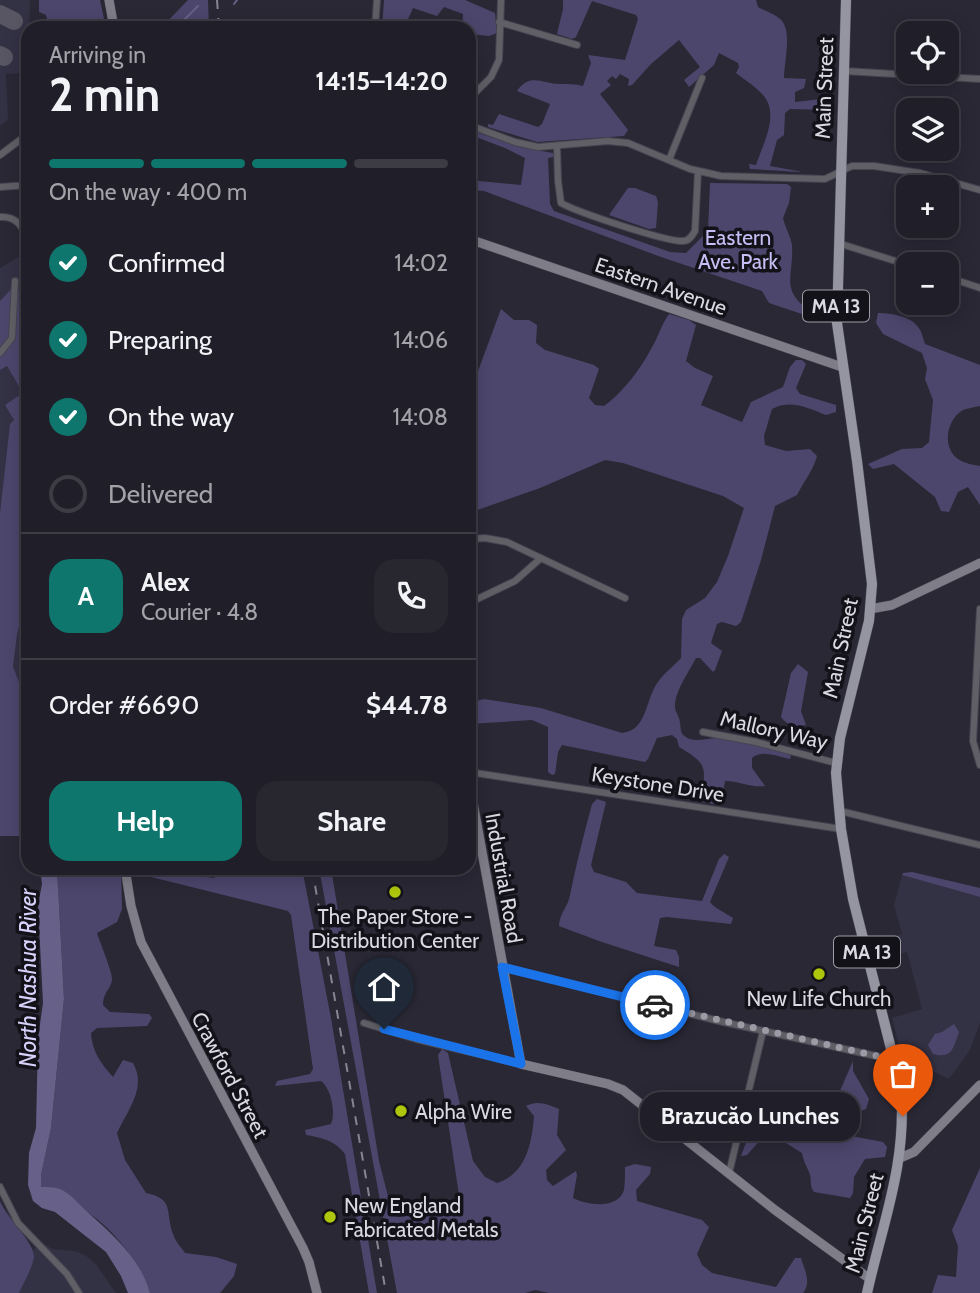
<!DOCTYPE html>
<html lang="en">
<head>
<meta charset="utf-8">
<style>
  :root { --surface:#201e28; --page:#282730; --text:#f1f3f6; --muted:#a2a2a8; --line:#3d3c45; --accent:#0f766e }
  body { margin:0; font-family:Cabin,sans-serif; background:var(--page); color:var(--text); height:100vh; display:flex; flex-direction:column; font-size:26px; white-space:nowrap }
  * { box-sizing:border-box; margin:0 }
  p { font-size:23px; color:var(--muted) }
  .icon { flex:none; width:38px; height:38px; fill:none; stroke:currentColor; stroke-width:2; stroke-linecap:round; stroke-linejoin:round }
  .map { position:relative; flex:1; overflow:hidden }
  .side { position:absolute; left:21px; top:21px; width:455px; height:854px; display:flex; flex-direction:column; background:var(--surface); border-radius:21px; box-shadow:0 4px 18px #0003,0 0 0 2px var(--line) }
  .side>* { flex:none }
  .buttons { position:absolute; left:896px; top:21px; display:grid; gap:14px }
  .buttons a { display:grid; place-items:center; width:63px; height:63px; border-radius:14px; background:var(--surface); box-shadow:0 4px 18px #0003,0 0 0 2px var(--line); font-size:35px }
  .pin { position:absolute; display:grid; place-items:center; width:60px; height:60px; color:#fff; margin:-72px -30px; border-radius:50% 50% 50% 0; rotate:-45deg; box-shadow:0 0 7px #0007 }
  .pin .icon { rotate:45deg }
  .courier { position:absolute; display:grid; place-items:center; width:70px; height:70px; margin:-35px; border:5px solid #1a73e8; border-radius:50%; background:#fff; color:#222; box-shadow:0 2px 9px #0007 }
  .bubble { position:absolute; height:49px; border-radius:21px; background:var(--surface); box-shadow:0 4px 18px #0003,0 0 0 2px var(--line); font-size:23px; font-weight:700; line-height:49px; text-align:center }
  .headline em { font-style:normal; font-weight:700 }
  .headline div { display:flex; flex-direction:column-reverse }
  .headline { display:flex; align-items:center; justify-content:space-between; height:119px; padding:0 28px }
  h1 { font-size:46px; font-weight:700; line-height:52px }
  .bar { display:grid; grid-template-columns:repeat(4,1fr); gap:10px 7px; align-content:center; height:84px; padding:0 28px }
  .bar i { height:9px; border-radius:5px; background:var(--line) }
  .bar .on { background:var(--accent) }
  .bar p { grid-column:span 4 }
  .line { display:flex; align-items:center; gap:18px; padding:0 28px; border-top:2px solid var(--line) }
  .line div { flex:1 }
  .round { display:grid; place-items:center; flex:none; width:74px; height:74px; border-radius:21px; background:var(--page) }
  ol { padding:0 28px; list-style:none }
  li { display:flex; align-items:center; gap:21px; height:77px }
  li p { margin-inline-start:auto }
  li .icon { padding:7px; border-radius:50%; background:var(--accent); color:#fff; stroke-width:4 }
  li:last-child { color:var(--muted) }
  li i { width:38px; height:38px; border:4px solid var(--line); border-radius:50% }
  .cta { display:flex; gap:14px; margin-top:auto; padding:14px 28px }
  .cta a { flex:1; height:80px; border-radius:21px; background:var(--accent); color:#fff; font-size:28px; font-weight:700; line-height:80px; text-align:center }
  .cta a+a { background:var(--page); color:var(--text) }
  .map>svg:first-child { display:block }
</style>
</head>
<body>
<div class="map">
<svg width="980" height="1293" viewBox="0 0 980 1293">
  <rect width="100%" height="100%" fill="#2a2835"/>
  <path fill="#333144" d="M0,0H30L28,73L6,74L8,120L0,125Z
    M20,256L28,268V459L21,514L23,745L0,830V268Z
    M902,875L980,897V1023L970,1050L949,1079L915,1063L907,1075L892,1018L922,1009L907,952L877,960L873,942L902,934L894,905Z
    M43,1243L52,1249L75,1251L85,1255L96,1264L116,1293H19L34,1259L33,1250Z"/>
  <path fill="#4c466c" d="M39,0H100L106,28H49L46,15L39,12Z
    M188,0H208L209,28H161Z
    M384,0H465L495,13L497,33L489,36L469,34V28H462L463,14L444,7L437,16L413,8L404,28H382Z
    M563,0H756L758,7C765,11 777,15 782,21C792,33 784,63 784,78L806,79L804,88L795,92V102L830,98L833,101V106L829,110L790,109L785,113L784,135L777,140L770,166L803,172L750,169L749,164L756,165C763,144 780,114 763,95C755,86 745,80 736,73L739,67L738,63L719,53L714,65L689,87L684,80L700,67L679,40L651,64L632,85L628,86L629,79L620,74L616,79L612,76L607,81L611,85L600,94L628,130L624,136L537,142L488,127V124L493,125L499,114L538,127L542,124L550,104L517,91C530,72 542,84 560,84C568,84 575,84 583,86L591,63L588,55L625,60L638,19L636,15L592,1L576,37L572,39L557,34L563,9Z
    M476,132L519,147L553,153L554,157L548,158L550,204L554,211L670,252L686,253L708,231L710,183L787,184L791,187L789,203L783,218C785,227 791,237 792,245C794,277 779,289 811,312L802,314L769,303L762,291L661,257L484,191L469,190V180L521,185L525,158L505,148L476,137L473,133Z
    M628,188H635L656,196L658,202L656,228L649,229L609,215Z
    M12,288L28,293V593L17,634L13,666L26,702L28,701V836H0V514L10,424L14,420L5,405L23,393L7,366L0,370V301Z
    M501,309L514,320H529L537,325L536,343L545,350L594,365L599,369L589,398L595,405L604,406C623,392 640,370 651,349C658,338 661,325 669,314L689,320L696,325L686,361L695,368L713,376L701,405L742,422L751,402L783,387L790,367L796,360H802L806,364L796,388L800,394L836,405V412L826,415C808,408 790,399 772,409L764,436L765,445L786,451L810,449L817,456C813,471 804,481 797,495L775,506L761,560L741,622L736,626L722,622L717,624L711,643L722,651L715,670L713,672L700,658H696C689,672 674,692 675,708C676,713 680,718 680,723C681,729 680,734 686,737C693,743 709,738 718,738C737,739 775,745 791,756L790,759C778,757 762,749 752,758V768L765,786C752,788 739,781 725,781L721,805L701,802C705,768 710,765 679,747L677,739L672,735L657,738L648,759L645,762L562,745L558,752L555,774L552,775L548,772V727L532,720L469,724V703L484,699L541,708L622,733C648,730 645,699 658,682C664,673 674,666 681,658L682,619L686,610L705,598L717,582L728,556L744,508L723,496L623,463L605,460L540,488L469,513V372L478,371Z
    M878,313C890,313 911,316 918,327C922,331 923,339 925,344L980,365V406C975,407 968,408 963,410C947,419 941,447 958,459C964,463 973,465 980,466V505L968,487L958,492L949,512L941,511L935,497L894,464L873,469L868,464L902,449L922,448L929,442L933,400L925,379L927,368L922,353L883,334L876,323Z
    M798,664L808,672L801,711L806,725C796,727 788,726 781,717L791,673Z
    M597,799L606,802L591,865L594,872L626,882L637,893L702,901L719,859L724,854L729,857L710,902C715,909 726,913 733,918L731,924L667,917L660,918L654,946L676,950L679,957V967L599,941L559,926C559,914 568,907 570,895C576,865 584,834 592,804Z
    M57,868H121L122,909L117,922L97,933C100,943 113,973 112,980C110,991 104,990 103,1005L110,1012L149,1014L152,1018L147,1026L97,1028L91,1033C92,1051 101,1064 113,1077L123,1060L133,1063C147,1088 128,1109 117,1133L125,1160L146,1193C175,1199 165,1212 173,1234C175,1241 181,1247 185,1253L216,1257L237,1264L234,1276L220,1293H150C142,1266 114,1230 90,1214C75,1203 57,1196 41,1187V1175L51,1128L64,999Z
    M226,868H302L331,1018L377,1293H369L345,1154C334,1140 323,1138 306,1135L305,1130L331,1124C336,1113 331,1088 321,1081L275,1086L277,1081L310,1074L313,1069L291,915L288,911L139,874L142,869L214,878Z
    M319,868H331L379,1161L391,1208L395,1216L399,1217L455,1201L459,1195L438,1055L442,1049L448,1053L473,1161L485,1177L497,1183C526,1174 532,1143 534,1116L526,1106C537,1100 547,1104 559,1109L557,1135L566,1150L546,1170L547,1180L553,1186L576,1171L577,1175L573,1198C586,1205 618,1210 624,1190C625,1183 625,1174 625,1167L635,1164L651,1167L650,1174L636,1190L637,1201L702,1220L709,1227L697,1254L702,1265L712,1273L776,1287L795,1258H801C804,1269 812,1282 803,1293H549L535,1290L525,1293H397Z
    M912,872L980,888V897L902,875L903,873Z
    M954,1024L959,1032C953,1048 953,1059 933,1054L928,1045L935,1034L942,1032Z
    M853,1061V1071L869,1099L866,1109L847,1117L843,1130L846,1135L883,1142L887,1147L885,1157L865,1159L854,1177L853,1193L850,1198L814,1192C809,1185 812,1182 810,1175C808,1168 803,1161 802,1153L781,1140L762,1138L747,1155L741,1156L756,1115L787,1112L804,1104L819,1103L839,1093Z
    M980,1168V1293H932L938,1275L956,1277L958,1246L952,1230Z
    M0,1201C6,1217 35,1243 34,1257C32,1269 24,1282 19,1293H0Z"/>
  <path fill="#67618a" d="M40,868H57L64,999L51,1128L41,1175V1187C48,1187 56,1187 62,1190C70,1194 77,1202 83,1208C110,1232 140,1257 150,1293H128L121,1276L106,1252L55,1212L42,1208L33,1201L28,1185L29,1153L36,1128L38,1038L43,1003L38,905L42,884Z"/>
  <g fill="none" stroke-linecap="round" stroke-linejoin="round">
    <path stroke="#67618a" stroke-width="2" d="M234,4L237,0
      M176,28L198,6
      M28,454L25,468L28,495
      M28,747L21,762L28,781"/>
    <path stroke="#585662" stroke-width="18" d="M0,14L14,21
      M0,55L4,57"/>
    <defs>
      <path id="street" d="M499,22L577,45
        M375,28L377,0
        M844,71L980,79
        M469,99L491,77L499,60L501,0
        M469,125L515,142L538,147L608,141L628,143L690,169L721,176L825,179L852,166H874L920,173L980,190
        M557,146L558,181L561,203C577,212 666,242 683,241C689,241 692,236 695,231L698,171
        M0,155L28,134
        M669,160L702,78
        M0,187L28,185
        M0,217C16,216 21,225 28,238
        M838,243L908,265
        M947,277L980,288
        M0,353L12,338L15,281
        M469,539L485,538L507,542L625,598
        M469,603L515,581L541,558
        M980,609L973,741L980,765
        M703,732L756,742L836,763
        M469,772L841,829
        M840,811L980,845
        M502,967L719,1021L894,1060
        M364,1023L416,1039L521,1064
        M729,1173L763,1031
        M0,1187L18,1223L67,1274L79,1293"/>
      <path id="secondary" d="M109,0L114,28
        M469,239L842,367
        M870,609L892,605L980,563
        M469,781L521,1064L608,1084L623,1090L775,1210L870,1279
        M125,868L131,906L141,942L303,1248L309,1262L317,1293
        M900,1158L914,1152L980,1085"/>
      <path id="primary" d="M846,0L837,323L857,461L872,584L869,621L840,738L836,773L841,829L853,899L901,1088C907,1164 883,1221 867,1293"/>
    </defs>
    <use href="#street" stroke="#464451" stroke-width="8"/>
    <use href="#secondary" stroke="#464451" stroke-width="10"/>
    <use href="#primary" stroke="#464451" stroke-width="11"/>
    <use href="#street" stroke="#605f66" stroke-width="6"/>
    <use href="#secondary" stroke="#7e7d88" stroke-width="9"/>
    <use href="#primary" stroke="#9594a1" stroke-width="10"/>
    <path stroke="#868590" stroke-width="2" stroke-dasharray="9 9" stroke-linecap="butt" d="M217,0L219,28
      M312,868L386,1293"/>
  </g>
  <g fill="none" stroke-linecap="round" stroke-linejoin="round">
    <path stroke="#9c9ba5" stroke-width="7" stroke-dasharray="0 12.6" d="M655,1005L894,1060L901,1088L903,1116"/>
    <path stroke="#1a73e8" stroke-width="9" d="M384,1029L521,1064L502,967L655,1005"/>
  </g>
  <g fill="#aec60c" stroke="#131218" stroke-width="2.5">
    <circle cx="395" cy="892" r="7"/>
    <circle cx="819" cy="974" r="7"/>
    <circle cx="401" cy="1111" r="7"/>
    <circle cx="330" cy="1217" r="7"/>
  </g>
  <g text-anchor="middle" dominant-baseline="central" stroke-width="7" stroke-linejoin="round" paint-order="stroke">
    <g fill="#131218" stroke="#9e9da5" stroke-width="2">
      <rect x="803" y="290.5" width="66" height="31" rx="5"/>
      <rect x="834" y="936.5" width="66" height="31" rx="5"/>
    </g>
    <g font-size="19" font-weight="bold" fill="#dad9e2">
      <text x="836" y="306">MA 13</text>
      <text x="867" y="952">MA 13</text>
    </g>
    <g font-size="21" fill="#dad9e2" stroke="#131218">
      <text transform="translate(824 88) rotate(-88)">Main Street</text>
      <text transform="translate(661 286) rotate(19)">Eastern Avenue</text>
      <text transform="translate(840 648) rotate(-78)">Main Street</text>
      <text transform="translate(774 730) rotate(13)">Mallory Way</text>
      <text transform="translate(658 784) rotate(9)">Keystone Drive</text>
      <text transform="translate(504 878) rotate(80)">Industrial Road</text>
      <text transform="translate(230 1075) rotate(62)">Crawford Street</text>
      <text transform="translate(864 1223) rotate(-76)">Main Street</text>
    </g>
    <g font-size="21" fill="#c5bef5" stroke="#131218">
      <text x="738" y="237">Eastern<tspan x="738" dy="24">Ave. Park</tspan></text>
    </g>
    <g font-size="21" fill="#dad9e2" stroke="#131218">
      <text x="395" y="916">The Paper Store -<tspan x="395" dy="24">Distribution Center</tspan></text>
      <text x="819" y="998">New Life Church</text>
      <text x="415" y="1111" text-anchor="start">Alpha Wire</text>
      <text x="344" y="1205" text-anchor="start">New England<tspan x="344" dy="24">Fabricated Metals</tspan></text>
    </g>
    <g font-size="23" font-style="italic" fill="#d7d2fb" stroke="#131218">
      <text transform="translate(28 978) rotate(-90)">North Nashua River</text>
    </g>
  </g>
</svg>
<div class="buttons">
<a><svg class="icon" aria-label="locate" viewBox="0 0 24 24"><circle cx="12" cy="12" r="6"/><path d="M12 2v4M12 18v4M2 12h4M18 12h4"/></svg></a>
<a><svg class="icon" aria-label="layers" viewBox="0 0 24 24"><path d="M12 4l9 5-9 5-9-5zM3 14l9 5 9-5"/></svg></a>
<a>+</a>
<a>−</a>
</div>
<div class="pin" style="left:903px;top:1116px;background:#ea580c"><svg class="icon" aria-label="bag" viewBox="0 0 24 24"><path d="M5 8h14l-1 12H6zM9 8a3 3 0 0 1 6 0"/></svg></div>
<div class="pin" style="left:384px;top:1029px;background:#1f2937"><svg class="icon" aria-label="home" viewBox="0 0 24 24"><path d="M3 11l9-7 9 7M6 9v11h12V9"/></svg></div>
<div class="courier" style="left:655px;top:1005px"><svg class="icon" aria-label="car" viewBox="0 0 24 24"><path d="M5 17H2v-5l4-1 3-4h7l3 4 3 1v5h-3M9 17h6M6 11h13"/><circle cx="7" cy="17" r="2"/><circle cx="17" cy="17" r="2"/></svg></div>
<div class="bubble" style="left:640px;top:1092px;width:220px">Brazucăo Lunches</div>
<section class="side">
<div class="headline"><div><h1>2 min</h1><p>Arriving in</p></div><em>14:15–14:20</em></div>
<div class="bar"><i class="on"></i><i class="on"></i><i class="on"></i><i></i><p>On the way · 400 m</p></div>
<ol>
<li><svg class="icon" aria-label="check" viewBox="0 0 24 24"><path d="M5 12l5 5 9-10"/></svg>Confirmed<p>14:02</p></li>
<li><svg class="icon" aria-label="check" viewBox="0 0 24 24"><path d="M5 12l5 5 9-10"/></svg>Preparing<p>14:06</p></li>
<li><svg class="icon" aria-label="check" viewBox="0 0 24 24"><path d="M5 12l5 5 9-10"/></svg>On the way<p>14:08</p></li>
<li><i></i>Delivered</li>
</ol>
<div class="line" style="height:126px"><b class="round" style="background:var(--accent);color:#fff">A</b><div><b>Alex</b><p>Courier · 4.8</p></div><a class="round"><svg class="icon" aria-label="phone" viewBox="0 0 24 24"><path d="M5 4h4l2 5-3 2q2 4 5 5l2-3 5 2v4C11 20 4 13 5 4z"/></svg></a></div>
<div class="line" style="height:91px"><div>Order #6690</div><b>$44.78</b></div>
<div class="cta"><a>Help</a><a>Share</a></div>
</section>
</div>
</body>
</html>
